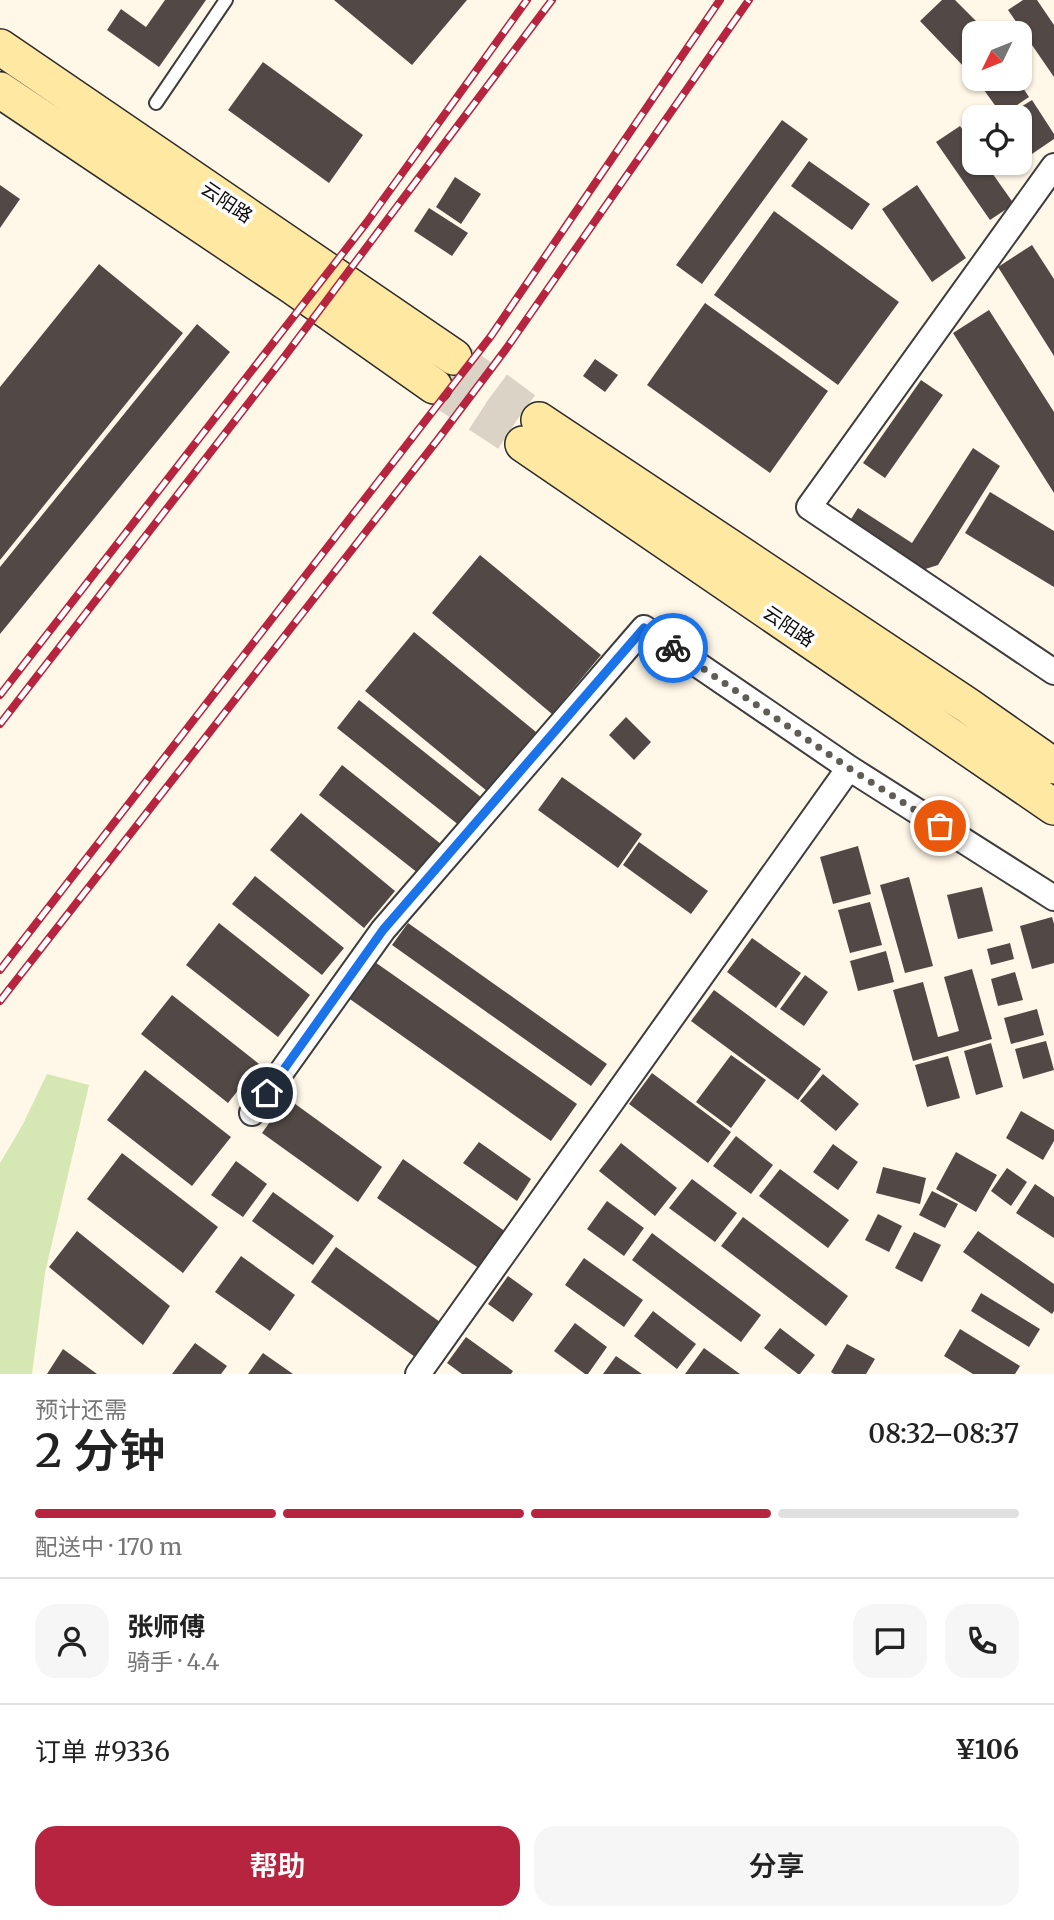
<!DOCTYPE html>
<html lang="zh">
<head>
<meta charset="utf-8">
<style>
  :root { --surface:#fff; --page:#f6f6f6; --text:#222; --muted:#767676; --line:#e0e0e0; --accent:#b7243f }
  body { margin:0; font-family:Merriweather,"Noto Sans SC",serif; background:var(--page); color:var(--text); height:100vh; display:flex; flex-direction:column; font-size:26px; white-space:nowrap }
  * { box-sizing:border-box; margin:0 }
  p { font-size:23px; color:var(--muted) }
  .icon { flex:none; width:38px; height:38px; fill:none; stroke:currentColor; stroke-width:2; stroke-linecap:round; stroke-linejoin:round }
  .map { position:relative; height:1374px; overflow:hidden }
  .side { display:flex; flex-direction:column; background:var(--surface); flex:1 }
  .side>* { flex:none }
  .needle { width:46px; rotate:227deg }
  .controls { position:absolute; left:962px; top:21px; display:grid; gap:14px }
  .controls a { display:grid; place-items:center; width:70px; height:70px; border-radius:14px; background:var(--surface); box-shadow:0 2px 5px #0004; font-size:35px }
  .pin { position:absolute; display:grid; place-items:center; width:60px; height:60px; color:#fff; margin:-30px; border:4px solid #fff; border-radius:50%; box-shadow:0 2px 7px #0007 }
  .courier { position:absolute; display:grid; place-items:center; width:70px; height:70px; margin:-35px; border:5px solid #1a73e8; border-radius:50%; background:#fff; color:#222; box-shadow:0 2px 9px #0007 }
  .headline em { font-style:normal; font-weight:600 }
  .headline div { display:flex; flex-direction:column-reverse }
  .headline { display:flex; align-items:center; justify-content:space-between; height:119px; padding:0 35px }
  h1 { font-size:46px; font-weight:600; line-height:52px }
  .bar { display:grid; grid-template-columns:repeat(4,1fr); gap:10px 7px; align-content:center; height:84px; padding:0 35px }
  .bar i { height:9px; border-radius:5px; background:var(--line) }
  .bar .current { background:var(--accent) }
  .bar p { grid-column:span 4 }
  .line { display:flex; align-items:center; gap:18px; padding:0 35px; border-top:2px solid var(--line) }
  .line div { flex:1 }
  .round { display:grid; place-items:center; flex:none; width:74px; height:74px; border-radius:21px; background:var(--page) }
  .cta { display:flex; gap:14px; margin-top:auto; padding:14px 35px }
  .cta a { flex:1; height:80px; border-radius:21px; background:var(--accent); color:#fff; font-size:28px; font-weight:600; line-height:80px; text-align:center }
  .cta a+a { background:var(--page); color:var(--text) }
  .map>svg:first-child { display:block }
</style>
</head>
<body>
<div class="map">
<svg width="1054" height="1374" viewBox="0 0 1054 1374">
  <rect width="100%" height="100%" fill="#fff7e7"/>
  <path fill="#d5e7b2" d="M47,1074L89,1085L45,1273L32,1374H0V1163L22,1126Z"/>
  <path fill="#524946" d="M165,0H206L159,67L107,30L121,9L146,27Z
    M334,0H467L412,65Z
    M942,0H955L988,33H975V64L968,71L920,21Z
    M1023,0H1037L1054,25V77L1008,10Z
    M263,62L363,135L329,183L228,110Z
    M976,79H1017L1029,97L1002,115Z
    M1032,100L1054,134V139L1029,156L1020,144V117H1005Z
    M782,120L808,139L702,284L676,265Z
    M960,126L975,147V163H985L1014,204L990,220L936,142Z
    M809,161L870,204L852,230L791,186Z
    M455,177L481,194L461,224L436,207Z
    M0,185L20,199L0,228Z
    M917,185L966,258L932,282L882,209Z
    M429,208L468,233L452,256L414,231Z
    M774,211L899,302L838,385L714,295Z
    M1032,245L1054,279V356L998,267Z
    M99,264L183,333L0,560V387Z
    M705,303L828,391L770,473L647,385Z
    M989,310L1054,412V493L953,333Z
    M197,324L230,352L0,634V567Z
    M595,359L618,375L605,392L583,376Z
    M921,380L943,395L885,478L863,463Z
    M973,448L1000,466L938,565L916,572L846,527L858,508L912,543Z
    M990,492L1054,531V587L965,533Z
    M480,555L601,655L552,714L432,613Z
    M414,632L536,732L487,791L365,691Z
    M359,700L482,798L460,826L337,728Z
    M626,717L651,742L634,760L609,735Z
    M342,765L446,848L423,877L319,795Z
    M562,777L642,834L618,868L538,810Z
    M301,813L395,891L364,928L270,850Z
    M639,842L708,891L691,914L623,865Z
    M858,846L871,894L833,904L820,857Z
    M255,876L344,948L322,975L232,904Z
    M909,877L933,966L905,973L880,885Z
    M982,887L993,931L958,939L947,895Z
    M870,902L882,945L850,953L838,910Z
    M1052,917L1054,924V963L1032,969L1020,926Z
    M219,923L310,995L278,1037L186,965Z
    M408,923L607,1064L591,1086L392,945Z
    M752,938L801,973L776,1008L727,972Z
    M1010,943L1014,959L991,965L987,949Z
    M886,951L894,982L858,991L850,961Z
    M372,960L577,1104L551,1141L347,997Z
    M972,969L992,1039L913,1061L893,990L923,982L938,1037L959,1031L944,977Z
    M1015,972L1023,1000L998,1006L991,979Z
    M805,975L828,992L804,1026L780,1009Z
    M714,990L821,1069L798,1100L691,1021Z
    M172,995L259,1064L228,1103L141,1034Z
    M1037,1009L1044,1035L1011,1044L1004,1018Z
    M1046,1041L1054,1070L1023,1079L1015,1049Z
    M991,1043L1003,1087L976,1095L964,1051Z
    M731,1055L766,1080L731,1128L696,1102Z
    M948,1056L960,1098L927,1107L915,1065Z
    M145,1070L231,1137L192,1186L107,1120Z
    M652,1073L731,1132L708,1163L629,1104Z
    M823,1074L859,1104L836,1131L800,1101Z
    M287,1098L382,1167L358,1202L262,1133Z
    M1021,1111L1054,1130V1141L1043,1160L1006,1138Z
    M736,1136L773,1165L751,1194L713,1166Z
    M479,1142L531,1179L517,1201L463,1163Z
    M621,1143L677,1188L655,1216L599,1171Z
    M833,1144L858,1162L838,1190L813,1172Z
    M956,1152L997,1175L976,1212L936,1189Z
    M122,1153L218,1227L183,1273L87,1199Z
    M403,1159L506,1232L480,1269L377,1198Z
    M236,1161L267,1184L243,1217L211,1195Z
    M883,1167L926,1178L920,1204L876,1193Z
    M1007,1168L1027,1182L1011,1206L991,1191Z
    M780,1169L849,1220L828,1248L759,1196Z
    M692,1179L737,1213L715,1242L669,1208Z
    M1035,1184L1054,1197V1238L1016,1213Z
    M932,1191L958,1204L945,1228L919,1215Z
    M273,1192L334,1236L313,1265L252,1221Z
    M607,1201L644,1228L624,1256L587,1229Z
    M878,1214L902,1226L889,1252L865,1240Z
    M743,1217L848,1296L826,1326L721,1246Z
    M77,1231L170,1306L143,1345L49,1267Z
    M978,1231L1054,1284V1311L1052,1314L963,1252Z
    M914,1232L941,1245L922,1282L895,1268Z
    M652,1233L761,1315L741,1342L632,1260Z
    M336,1247L440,1322L415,1357L311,1282Z
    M241,1256L295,1295L270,1331L215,1292Z
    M584,1258L643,1300L624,1327L565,1285Z
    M508,1276L533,1294L513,1322L488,1304Z
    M981,1293L1040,1329L1029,1347L971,1311Z
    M653,1311L696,1344L677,1369L634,1336Z
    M575,1323L607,1347L588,1374H585L554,1351Z
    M780,1328L815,1355L800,1374H798L764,1348Z
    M960,1329L1020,1366L1015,1374H973L944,1356Z
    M466,1337L513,1371L511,1374H462L447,1363Z
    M195,1343L227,1366L221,1374H172Z
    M847,1344L875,1359L866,1374H834L831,1372Z
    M704,1348L740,1374H685Z
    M63,1349L97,1374H47Z
    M263,1353L293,1374H248Z
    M616,1356L642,1374H603Z"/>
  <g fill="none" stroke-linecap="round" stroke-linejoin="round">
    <path stroke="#dad3c6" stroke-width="35" stroke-dasharray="35 18" stroke-linecap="butt" d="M454,357L539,420
      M434,386L523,444"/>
    <defs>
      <path id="lane" d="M156,103L226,0"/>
      <path id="street" d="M1054,166L809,507L1054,672
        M252,1113L383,930L644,628L849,768L1054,898
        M418,1374L849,768"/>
      <path id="secondary" d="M0,47L454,357
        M0,90L292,286L434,386
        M539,420L967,705L1054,766
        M523,444L1054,807"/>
    </defs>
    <use href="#lane" stroke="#3d3d3d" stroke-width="16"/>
    <use href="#street" stroke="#3d3d3d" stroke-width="28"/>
    <use href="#secondary" stroke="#2c2c2c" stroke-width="38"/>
    <use href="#lane" stroke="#fff" stroke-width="12"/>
    <use href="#street" stroke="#fff" stroke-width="24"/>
    <use href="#secondary" stroke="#ffe8a2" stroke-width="35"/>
    <defs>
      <path id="rail" d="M0,695L367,222L527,0
        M0,724L285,356L552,0
        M0,970L491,336L720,0
        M0,1001L439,438L506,349L749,0"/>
    </defs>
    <use href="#rail" stroke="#b7243f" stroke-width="8"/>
    <use href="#rail" stroke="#fff" stroke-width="5" stroke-dasharray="16" stroke-linecap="butt"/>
  </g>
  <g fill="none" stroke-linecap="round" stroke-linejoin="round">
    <path stroke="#605d57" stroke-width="7" stroke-dasharray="0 12.6" d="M673,648L849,768L940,826"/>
    <path stroke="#1a73e8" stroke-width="9" d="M267,1093L383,930L644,628L673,648"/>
  </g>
  <g text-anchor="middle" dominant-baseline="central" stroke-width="7" stroke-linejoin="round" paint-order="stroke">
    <g font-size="19" fill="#0a0a0a" stroke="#fff">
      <text transform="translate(227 202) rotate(34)">云阳路</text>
      <text transform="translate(789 626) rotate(34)">云阳路</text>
    </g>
  </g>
</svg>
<div class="controls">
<a><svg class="needle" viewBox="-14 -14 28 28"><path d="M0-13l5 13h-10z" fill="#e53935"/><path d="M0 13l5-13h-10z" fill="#767676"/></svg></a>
<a><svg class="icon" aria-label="locate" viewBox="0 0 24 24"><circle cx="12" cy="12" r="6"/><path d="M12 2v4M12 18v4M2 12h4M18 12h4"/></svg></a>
</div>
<div class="pin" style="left:940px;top:826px;background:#ea580c"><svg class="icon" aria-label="bag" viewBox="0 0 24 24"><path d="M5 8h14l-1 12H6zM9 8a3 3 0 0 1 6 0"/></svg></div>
<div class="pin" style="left:267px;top:1093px;background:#1f2937"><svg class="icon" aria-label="home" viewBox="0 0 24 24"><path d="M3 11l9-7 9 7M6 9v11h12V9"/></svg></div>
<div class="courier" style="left:673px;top:648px"><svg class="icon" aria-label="bike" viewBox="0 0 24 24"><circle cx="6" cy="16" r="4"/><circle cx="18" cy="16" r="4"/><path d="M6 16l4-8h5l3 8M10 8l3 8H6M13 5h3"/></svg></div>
</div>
<section class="side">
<div class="headline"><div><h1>2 分钟</h1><p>预计还需</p></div><em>08:32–08:37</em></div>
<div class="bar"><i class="current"></i><i class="current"></i><i class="current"></i><i></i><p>配送中 · 170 m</p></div>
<div class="line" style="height:126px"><a class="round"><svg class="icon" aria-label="person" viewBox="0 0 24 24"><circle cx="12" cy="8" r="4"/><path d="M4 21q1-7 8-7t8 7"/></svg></a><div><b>张师傅</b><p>骑手 · 4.4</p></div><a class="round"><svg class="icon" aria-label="chat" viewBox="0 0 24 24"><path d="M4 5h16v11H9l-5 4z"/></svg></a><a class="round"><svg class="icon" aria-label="phone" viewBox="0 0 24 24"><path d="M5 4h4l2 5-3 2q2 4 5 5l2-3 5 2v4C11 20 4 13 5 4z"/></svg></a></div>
<div class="line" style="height:91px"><div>订单 #9336</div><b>¥106</b></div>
<div class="cta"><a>帮助</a><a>分享</a></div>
</section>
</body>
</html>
